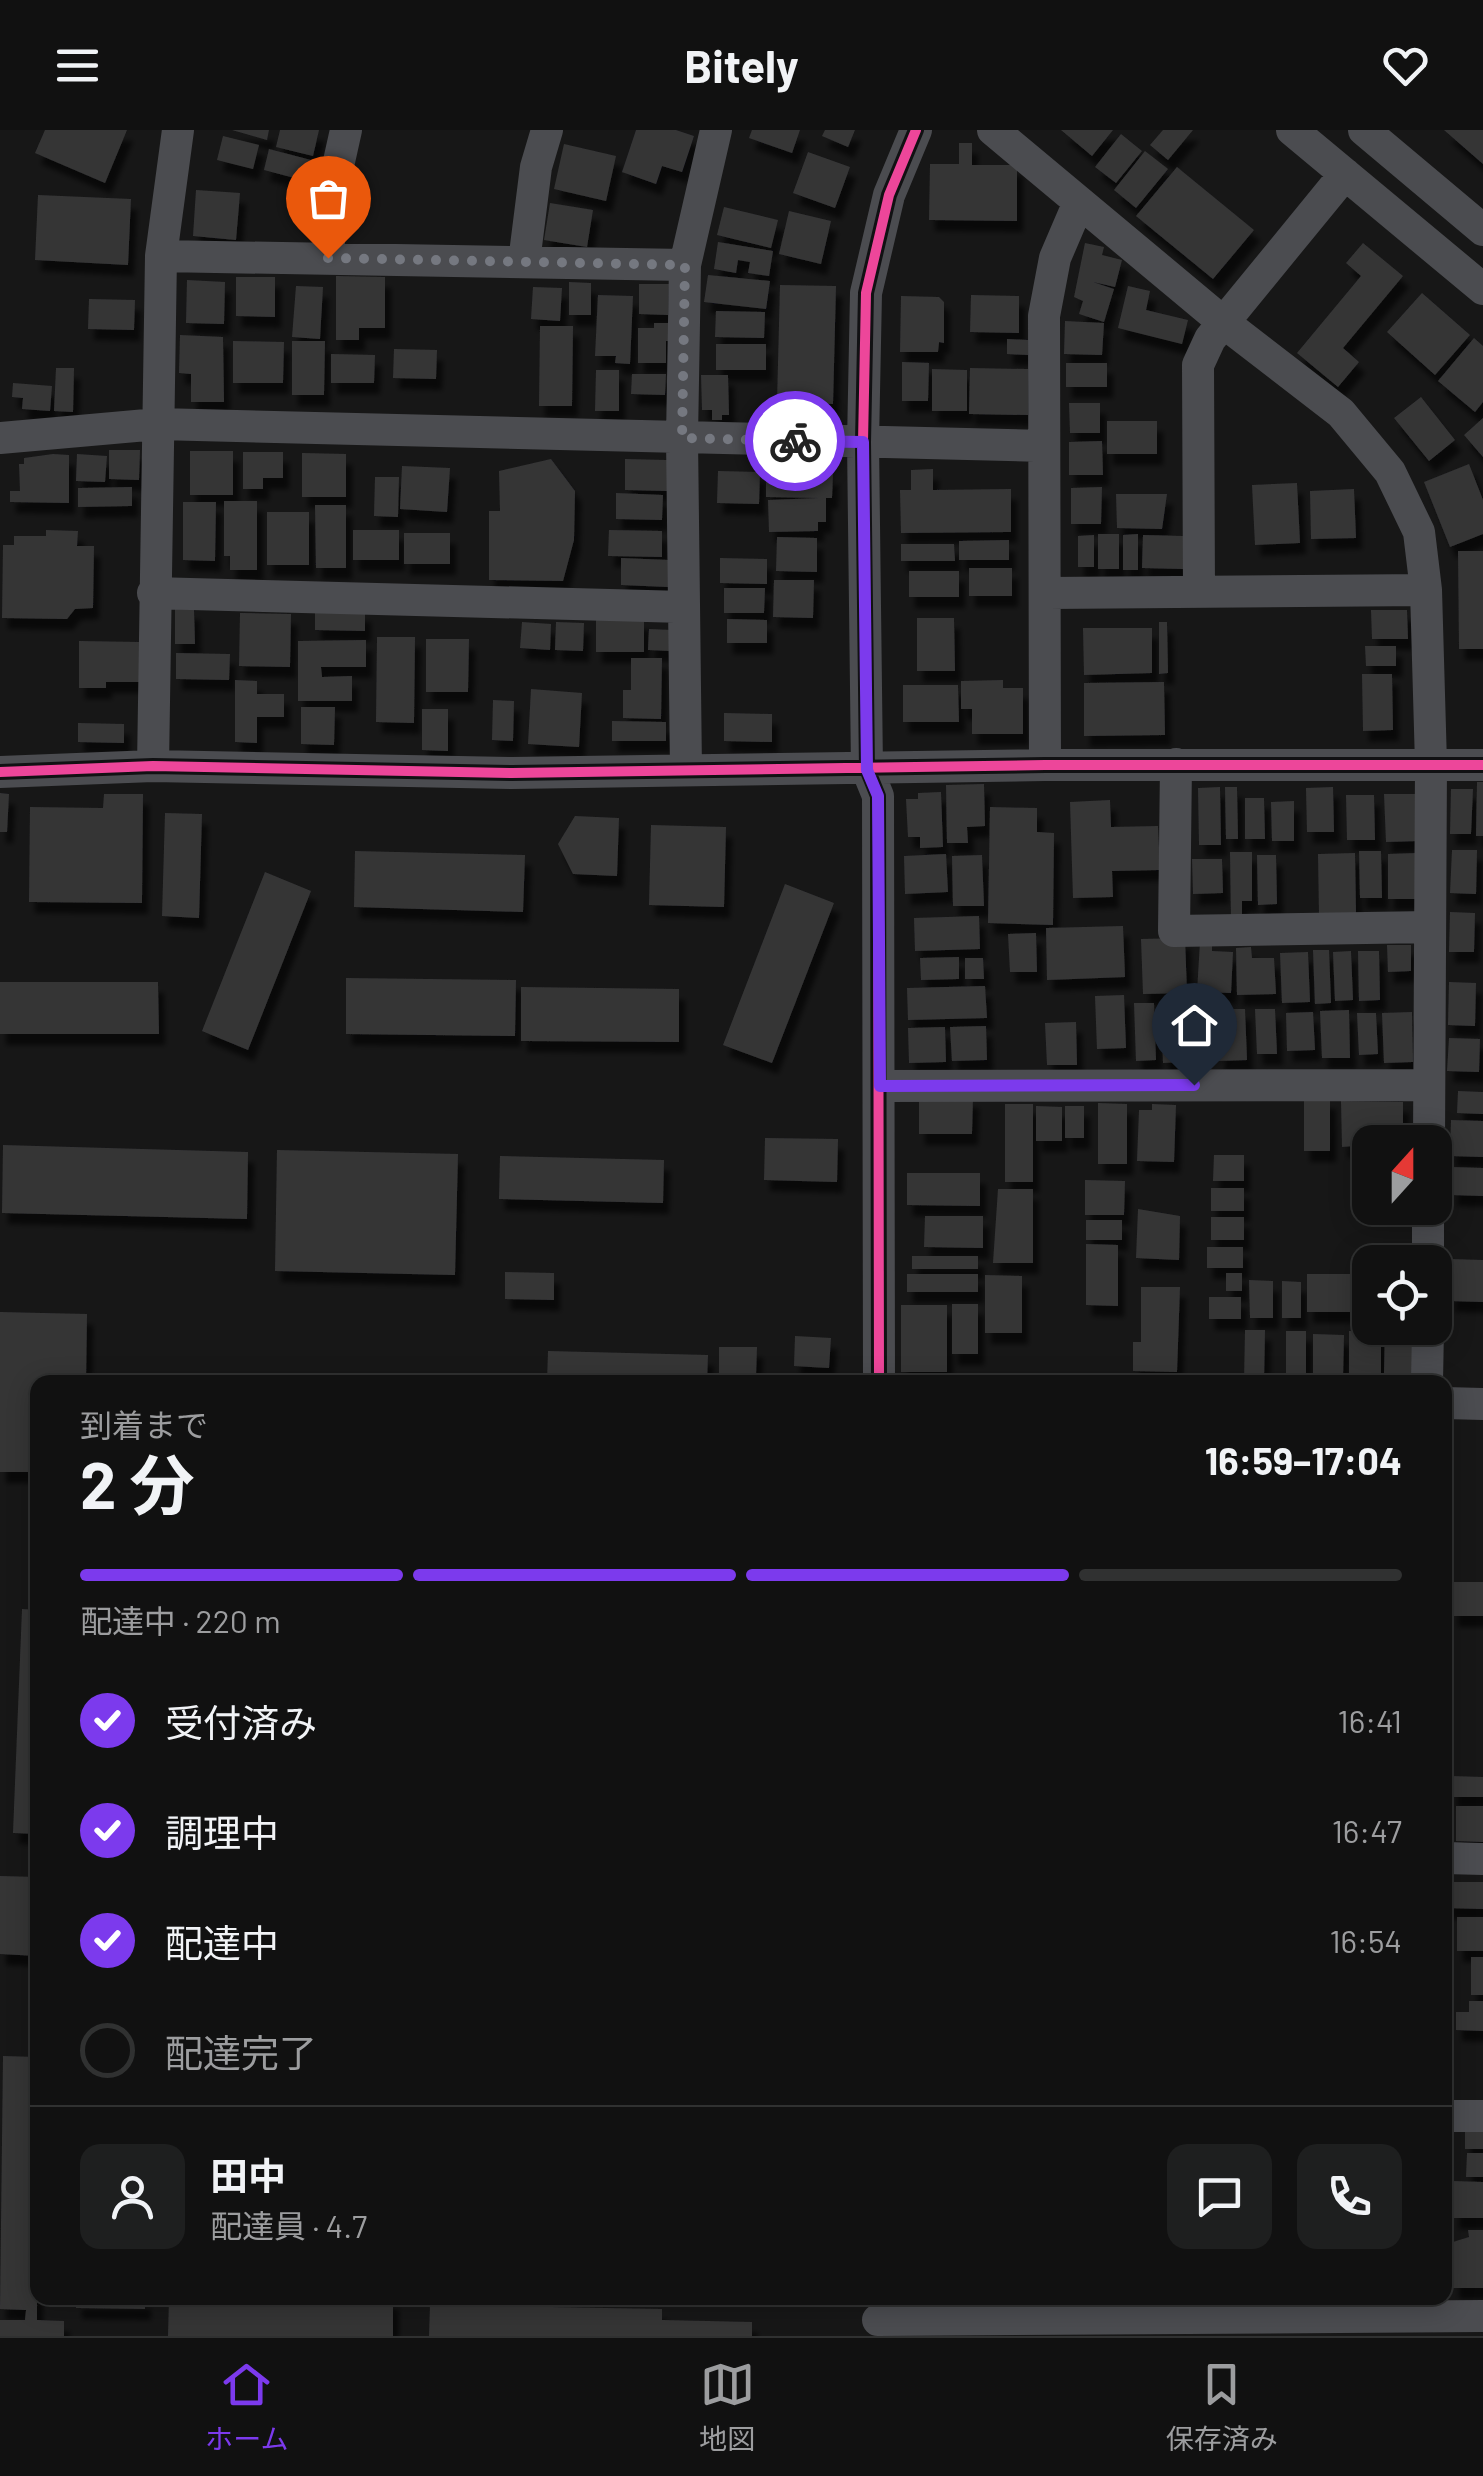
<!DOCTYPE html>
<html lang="ja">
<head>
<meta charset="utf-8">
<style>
  :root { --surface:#111; --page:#1e1f1f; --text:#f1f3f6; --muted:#9c9d9f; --line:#303131; --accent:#7c3aed }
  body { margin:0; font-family:Barlow,"Noto Sans JP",sans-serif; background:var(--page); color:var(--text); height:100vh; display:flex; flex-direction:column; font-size:38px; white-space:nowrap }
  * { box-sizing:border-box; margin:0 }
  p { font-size:32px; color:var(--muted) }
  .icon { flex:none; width:55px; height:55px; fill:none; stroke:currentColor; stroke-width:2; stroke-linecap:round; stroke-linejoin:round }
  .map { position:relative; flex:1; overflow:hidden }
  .panel { position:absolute; left:30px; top:1245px; width:1422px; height:930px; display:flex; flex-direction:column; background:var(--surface); border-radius:20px; box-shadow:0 5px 25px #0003,0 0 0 2px var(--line) }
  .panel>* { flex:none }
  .needle { width:65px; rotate:21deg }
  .tools { position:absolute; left:1352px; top:995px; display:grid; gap:20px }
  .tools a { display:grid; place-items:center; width:100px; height:100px; border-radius:20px; background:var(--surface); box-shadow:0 5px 25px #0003,0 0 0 2px var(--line); font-size:50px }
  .pin { position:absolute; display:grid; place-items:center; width:85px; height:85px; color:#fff; margin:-102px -42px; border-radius:50% 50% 50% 0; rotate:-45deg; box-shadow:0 0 10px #0007 }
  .pin .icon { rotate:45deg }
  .courier { position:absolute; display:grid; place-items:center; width:100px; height:100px; margin:-50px; border:8px solid #7c3aed; border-radius:50%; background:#fff; color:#222; box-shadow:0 2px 12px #0007 }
  .headline em { font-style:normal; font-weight:700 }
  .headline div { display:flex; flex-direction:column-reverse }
  .headline { display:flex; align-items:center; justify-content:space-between; height:170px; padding:0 50px }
  h1 { font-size:65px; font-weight:700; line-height:75px }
  .bar { display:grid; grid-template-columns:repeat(4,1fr); gap:15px 10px; align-content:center; height:120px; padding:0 50px }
  .bar i { height:12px; border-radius:8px; background:var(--line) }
  .bar .selected { background:var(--accent) }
  .bar p { grid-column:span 4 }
  .line { display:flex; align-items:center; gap:25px; padding:0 50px; border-top:2px solid var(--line) }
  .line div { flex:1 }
  .round { display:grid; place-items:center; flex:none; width:105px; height:105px; border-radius:20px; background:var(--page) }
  ol { padding:0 50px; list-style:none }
  li { display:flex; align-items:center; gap:30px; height:110px }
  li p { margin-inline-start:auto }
  li .icon { padding:10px; border-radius:50%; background:var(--accent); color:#fff; stroke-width:4 }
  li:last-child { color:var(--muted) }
  li i { width:55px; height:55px; border:5px solid var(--line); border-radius:50% }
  header { display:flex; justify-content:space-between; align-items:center; height:130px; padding:0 50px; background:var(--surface); font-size:45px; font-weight:700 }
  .tabs { display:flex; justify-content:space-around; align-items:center; height:140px; border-top:2px solid var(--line); background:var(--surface); font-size:28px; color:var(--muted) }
  .tabs a { display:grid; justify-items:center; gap:5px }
  .tabs .selected { color:var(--accent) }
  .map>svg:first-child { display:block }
</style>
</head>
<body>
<header><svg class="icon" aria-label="menu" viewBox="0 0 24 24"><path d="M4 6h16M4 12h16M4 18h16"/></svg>Bitely<svg class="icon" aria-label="heart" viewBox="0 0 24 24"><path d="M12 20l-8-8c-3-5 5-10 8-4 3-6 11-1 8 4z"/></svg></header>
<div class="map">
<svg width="1483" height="2206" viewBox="0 0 1483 2206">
  <defs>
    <filter id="shadow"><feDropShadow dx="6" dy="11" stdDeviation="2.5" flood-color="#0009"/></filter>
  </defs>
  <rect width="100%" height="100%" fill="#171717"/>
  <path fill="#353536" filter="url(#shadow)" d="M45,0H127L105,53L35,23Z
    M232,0H269L267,10Z
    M280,0H319L313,26L276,17Z
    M636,0H676L694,6L682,42L662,36L656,54L622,42Z
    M752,0H800L792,23L749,8Z
    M825,0H855L848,17L822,6Z
    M1061,0H1113L1092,26Z
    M1163,0H1193L1168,30L1150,15Z
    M1444,0H1483V34Z
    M1121,4L1142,21L1116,53L1095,37Z
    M223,6L259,15L253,39L217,30Z
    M959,13H972V35H1017V91L929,90L930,34H959Z
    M564,14L616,26L606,71L554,59Z
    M269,19L311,30L306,51L264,40Z
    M1145,21L1168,39L1136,78L1114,60Z
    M808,22L850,37L835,78L793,63Z
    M1177,37L1254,100L1213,149L1136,86Z
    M196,60L240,63L236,110L193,106Z
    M38,65L131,69L128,135L35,130Z
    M550,73L593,80L587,117L544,110Z
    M724,77L778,90L771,118L717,105Z
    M789,81L831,91L821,134L779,124Z
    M718,112L773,121L769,146L748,143L750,132L738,130L736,143L714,139Z
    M1085,113L1104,117L1102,125L1122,130L1115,157L1093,152L1114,159L1104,192L1079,184L1083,171L1074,167Z
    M1363,113L1403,146L1343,218L1359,232L1338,257L1297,223L1361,146L1346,133Z
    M708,145L770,151L766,179L704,172Z
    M336,146L385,147V198H359V210H336Z
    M236,147H275V187L236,186Z
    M187,150L225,152L224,194L186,193Z
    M569,152L591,153V185H569Z
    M639,154H669L668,185L639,184Z
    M780,155L836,156L833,274L777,272Z
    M296,156L323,157L320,209L292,207Z
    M1128,156L1150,161L1146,180L1188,190L1182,214L1118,198Z
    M533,157L562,158L560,191L531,189Z
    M1422,163L1470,205L1435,245L1387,202Z
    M598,165L633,166L630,234L615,233L616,226H595Z
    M971,165L1019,166V203L970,202Z
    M901,166L939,167L944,172V213L939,212L938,222H900Z
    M89,169L135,170L134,200L88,199Z
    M716,181L765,182L764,208L715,207Z
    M1065,191L1104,193L1102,225L1064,224Z
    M654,193H673V211H666V233H638V198H654Z
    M540,196H573L572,276H539Z
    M180,205L223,207L224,272H191V244L179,243Z
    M1474,208L1483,216V272L1475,282L1438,251Z
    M1007,209L1028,210V225L1007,224Z
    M233,211L284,212L283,253H233Z
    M292,211H325L324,265H292Z
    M716,214H766V240H716Z
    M394,219L437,220L436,249L393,248Z
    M331,224L375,225L374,253H331Z
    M902,232L929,233L928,271H902Z
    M1066,233H1107V257H1066Z
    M56,238H74L73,282L54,281Z
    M970,238L1028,239V285L969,284Z
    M932,239L967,240V281H932Z
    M596,240H619V281H595Z
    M632,244H666L665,265L631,264Z
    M701,245H728L729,285H722V290H712V280H702Z
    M13,253L52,256L50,281L22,279L23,268L12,267Z
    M1421,267L1455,310L1429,331L1394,288Z
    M1069,273H1100V303H1070Z
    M1483,288V327L1464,305Z
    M1107,291H1157V324H1107Z
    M1102,311L1103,345H1069V312Z
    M109,320H140L139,350L109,349Z
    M190,321H233V365H190Z
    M243,322H283V348H263V359H243Z
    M302,323L346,324V367H302Z
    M53,324L69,325V373L10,372V361H20L19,334H24V328Z
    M77,324L107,326L105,352L76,351Z
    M551,329L575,361L574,410L563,451L489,450V381H500L499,341Z
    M625,329L667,330V361L625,360Z
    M1469,334L1483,370V404L1450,417L1424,352Z
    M766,335L826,336L825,344H833L832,368H826V392H818V401L769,402L768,370L819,368L766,367Z
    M402,336L450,338L447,382L400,379Z
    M933,339V360L1011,359V402L901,403L900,360H911V340Z
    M718,341L760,342L759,374L717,373Z
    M375,347H399L398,387L374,386Z
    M1297,353L1300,413L1255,415L1252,355Z
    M132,357V376L78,377V358Z
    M1102,357L1101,394H1071V358Z
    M1354,359L1356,408L1311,409L1310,361Z
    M616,363L663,365L662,390L616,389Z
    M1116,364H1167L1162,399L1117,398Z
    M224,371H257V440H230V426H224Z
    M183,372H216L215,431L183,430Z
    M315,375H346V438H316Z
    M267,382H309V435H267Z
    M46,400L78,401L77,416H94L93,478L75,479L67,489L2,488L3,415H14V406H46Z
    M353,400H399V430H353Z
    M609,400L662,401V427L608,426Z
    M404,403H450V434H404Z
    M1098,404H1119V439H1098Z
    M1138,404V440H1123V405Z
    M1094,405V437H1078V406Z
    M1143,405L1184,406L1183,439L1142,438Z
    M777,407L817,408V442L776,441Z
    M1009,410V430H959V411Z
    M901,414H954L955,431H901Z
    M1458,421H1483V519H1459Z
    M621,428L669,430L668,457L621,455Z
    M720,428L767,429V454L720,453Z
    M969,438H1012V466H969Z
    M909,441H959V467H909Z
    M774,450H814L813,488L773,487Z
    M724,458H765L764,483H724Z
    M175,478L194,479L195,514H175Z
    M1371,480H1407L1408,509H1372Z
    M315,481H365V501L315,500Z
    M240,483L291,484L290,537L239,536Z
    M917,488H954L955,541H917Z
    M596,489H644V522H596Z
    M727,489L767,490V513H727Z
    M522,492L551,494L550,520L520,518Z
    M556,492L584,493L583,521L555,520Z
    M1159,492H1167L1168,543L1159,544Z
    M1083,498H1152V543L1084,545Z
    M649,499L672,500L671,521L648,520Z
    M377,507H415L414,593L376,592Z
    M426,509H469L468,562H426Z
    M366,510V537H321L322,547L352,546V571H298V511Z
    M79,511L140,512V552H106V558H79Z
    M1365,516H1396V536H1366Z
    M176,523L230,524L229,550L176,549Z
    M631,528H662L661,589L623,588V560H631Z
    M1362,544H1392L1393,600L1363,601Z
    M235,550L257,551V564H284V587H257V613L235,612Z
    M1003,550V558H1023V604H972V579H961V551Z
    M1164,552L1165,605L1084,606V553Z
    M903,555H958L959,592H903Z
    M531,559L582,563L579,617L528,614Z
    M493,570L514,571L513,611L492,610Z
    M301,577H335L334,615L301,614Z
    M422,579H448V621L422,620Z
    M724,583L772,584V612L724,611Z
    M612,591L666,592V611H612Z
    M78,593L124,594V613L78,612Z
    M1477,652H1483V706H1476Z
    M984,654L985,696L967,697L968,713H947L946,655Z
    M1220,657L1221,715H1199L1198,658Z
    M1225,657H1237L1238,709H1226Z
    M1333,657L1334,702H1307L1306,658Z
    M1451,659H1473L1471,704H1450Z
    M941,662L943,717L920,718V707H908L906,669H918V663Z
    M0,663L9,664L7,702H0Z
    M104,664H143L142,773L29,772L30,677L103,678Z
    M1384,664H1417L1418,711L1386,712Z
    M1346,665H1374L1375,710H1347Z
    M1245,668H1264L1265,709H1245Z
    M1110,670L1111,697L1158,696L1160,740L1112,741L1113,767L1073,768L1070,672Z
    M1294,671V711H1272L1271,672Z
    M990,677L1037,678V702L1054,703L1053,795L988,793Z
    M165,683L202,684L199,788L162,786Z
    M575,686L619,688L617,746L573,744L558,714Z
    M651,695L726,697L724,777L649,775Z
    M1452,720H1477L1476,764L1450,763Z
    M355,721L525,725L523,782L354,777Z
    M1359,721H1381L1382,768H1360Z
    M1230,722H1252V771H1242V790H1231Z
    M1355,723L1356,784L1319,785L1318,724Z
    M1417,723V769H1388V724Z
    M946,724L948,762L905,764L904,726Z
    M982,725L984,776H953L952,726Z
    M1257,725H1276L1277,774L1258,775Z
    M1192,729H1222L1223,763L1193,764Z
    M265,742L311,761L248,920L202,901Z
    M785,754L834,773L772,933L723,915Z
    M1450,782L1475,783L1474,822H1449Z
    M979,786L980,819L915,821L914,788Z
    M1123,796L1125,847L1047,850L1046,798Z
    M1036,803L1037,842H1010L1008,804Z
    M1185,808L1187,863L1143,864L1141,809Z
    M1200,812L1212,813V821L1233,822L1231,863L1197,862Z
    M1387,815H1411V841L1388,842Z
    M1251,817L1252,828H1274L1276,864L1237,865L1236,818Z
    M1313,820H1329L1331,873L1315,874Z
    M1351,821L1353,870L1335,871L1333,822Z
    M1358,821H1379L1380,870L1359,871Z
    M1308,822L1310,872L1282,873L1280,823Z
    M959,827V849L921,850L920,828Z
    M965,828H983L984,849H965Z
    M346,848L516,850L515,906L346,904Z
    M0,852H158L159,904H0Z
    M1449,852L1476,853L1475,896L1448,895Z
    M985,856L987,888L908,890L907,858Z
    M521,857L679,859V912L521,911Z
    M1124,865L1126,918L1097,919L1095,866Z
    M1134,873H1154L1156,930L1136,931Z
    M1161,874H1180L1182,932L1163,933Z
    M1207,877L1208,920L1191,921L1190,878Z
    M1218,879H1245L1247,930L1219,931Z
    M1255,879H1275L1277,924H1257Z
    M1349,880L1350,928H1322L1320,881Z
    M1313,882L1315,920L1287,921L1286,883Z
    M1412,882L1413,932L1384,933L1382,883Z
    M1357,883H1376L1378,924L1359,925Z
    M1076,892L1077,935H1047L1045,893Z
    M986,896L987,930L952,931L950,897Z
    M945,897L946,932L909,933L908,898Z
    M1449,908L1480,909L1479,942L1447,941Z
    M1458,961L1483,962V984L1457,983Z
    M919,967H973L972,1004H919Z
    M1304,968H1330V1021H1304Z
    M1341,971L1403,972V1012L1342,1017Z
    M1098,973L1127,974V1034H1098Z
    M1005,974H1033V1052H1005Z
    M1152,974L1176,975L1174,1032L1137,1031L1139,980H1152Z
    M1036,976L1062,977V1011H1036Z
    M1065,976H1084V1008H1065Z
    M1451,990L1483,991V1027L1450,1026Z
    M765,1008L838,1009L837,1052L764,1050Z
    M3,1015L248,1022L247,1089L2,1083Z
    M277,1020L458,1024L455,1145L275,1141Z
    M1214,1025H1244V1051H1213Z
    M500,1026L664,1030L663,1073L499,1069Z
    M1452,1037L1483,1038V1066L1451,1065Z
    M907,1043H980V1076L907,1075Z
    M1085,1050L1125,1051L1124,1085H1085Z
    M1211,1058H1244V1081H1211Z
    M998,1059H1033V1133H993Z
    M1138,1079L1180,1086L1179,1130L1136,1128Z
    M925,1086H983V1118L924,1117Z
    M1211,1087H1244V1110H1211Z
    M1086,1090H1122V1110H1086Z
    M1086,1114L1118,1115V1176L1086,1175Z
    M1207,1117H1243V1138H1207Z
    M912,1126H978V1139H912Z
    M1450,1129L1483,1130V1172L1449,1171Z
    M505,1142L554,1143V1170L505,1169Z
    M1226,1143H1242V1161H1226Z
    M907,1144H978V1162H907Z
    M1307,1144H1353V1182H1307Z
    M985,1145L1022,1146V1203H985Z
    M1249,1150L1273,1151V1188H1250Z
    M1282,1151L1301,1152V1188H1282Z
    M1141,1157H1180L1177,1242L1133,1241V1212H1141Z
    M1209,1167H1241V1189H1209Z
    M952,1174H978V1224H952Z
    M901,1175H947V1242H901Z
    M0,1182L87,1184L86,1252H38V1342H0Z
    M1385,1198H1416L1415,1245L1384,1244Z
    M1245,1200H1265L1264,1252H1244Z
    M1286,1201H1306V1251L1286,1250Z
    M1349,1201H1381V1249H1349Z
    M1313,1204L1344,1205L1343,1248H1313Z
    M795,1206L831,1208L829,1238L794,1236Z
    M719,1217H757L756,1246H719Z
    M548,1221L708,1225L707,1252H547Z
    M1452,1452H1483V1486H1452Z
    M22,1479L38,1480V1704L13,1703Z
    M1451,1646L1483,1647V1667H1451Z
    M1456,1676H1483V1712L1456,1711Z
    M0,1746L38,1747V1826L0,1824Z
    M1445,1752H1483V1779L1445,1778Z
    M1457,1787H1483V1821H1457Z
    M1471,1827H1483V1865H1471Z
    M1469,1871H1483V1901L1456,1900V1882H1469Z
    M3,1926L38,1927L37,2190L64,2191V2206H0V2190H25L26,2180L0,2179Z
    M1465,1994H1483V2019H1465Z
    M1467,2023H1483V2047H1466Z
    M1453,2051L1483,2052V2088H1453Z
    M1468,2100H1483V2158H1453V2112L1469,2107Z
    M76,2168H145V2179L76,2178Z
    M169,2168H393V2206H168Z
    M430,2175L662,2179V2190L752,2192V2206H429Z"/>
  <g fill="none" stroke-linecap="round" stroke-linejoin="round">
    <path stroke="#4b4c50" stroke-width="32" d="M993,0L1223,192L1341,283L1390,342L1419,402L1426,460L1431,634L1429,1012
      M1292,0L1483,159
      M1364,0L1483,100
      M161,126L685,135
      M328,128L332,63L346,0
      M524,132L536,37L547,0
      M0,308L158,294L1044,316
      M1199,461L1198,235L1210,209L1345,44
      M153,463L684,477
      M1048,463L1426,460
      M1176,634L1174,801L1430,797
      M1045,635L1044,186L1055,128L1079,72
      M153,636L161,126L178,0
      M686,640L682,308L685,135L716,0
      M0,642L153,636L512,643L1045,635H1483
      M880,956L1429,955
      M1428,1132V1078
      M879,1252L878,666L867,639L863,312L866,163L889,65L916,0
      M1427,1252L1428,1198
      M1445,1273L1483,1274
      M1445,1728L1483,1729
      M1445,1986H1483
      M878,2190L1483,2186"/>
    <defs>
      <path id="cycleway" d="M0,642L153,636L512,643L1045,635H1483
        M879,1252L878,666L867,639L863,312L866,163L889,65L916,0"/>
    </defs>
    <use href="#cycleway" stroke="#111113" stroke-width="16"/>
    <use href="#cycleway" stroke="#ed469a" stroke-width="10"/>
  </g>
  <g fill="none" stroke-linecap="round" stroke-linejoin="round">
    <path stroke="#757880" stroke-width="10" stroke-dasharray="0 18" d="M328,128L685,135L682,308L795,311"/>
    <path stroke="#7c3aed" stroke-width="12" d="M795,311L863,312L867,640L878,666L880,956L1194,955"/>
  </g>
</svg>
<div class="tools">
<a><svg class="needle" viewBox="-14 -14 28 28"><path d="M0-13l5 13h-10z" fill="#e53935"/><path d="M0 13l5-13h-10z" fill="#9c9d9f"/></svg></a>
<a><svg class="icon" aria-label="locate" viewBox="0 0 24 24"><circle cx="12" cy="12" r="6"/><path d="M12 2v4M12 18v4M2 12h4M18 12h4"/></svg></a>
</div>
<div class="pin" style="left:328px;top:128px;background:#ea580c"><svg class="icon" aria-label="bag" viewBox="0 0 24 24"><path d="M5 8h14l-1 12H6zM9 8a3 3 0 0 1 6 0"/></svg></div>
<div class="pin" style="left:1194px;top:955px;background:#1f2937"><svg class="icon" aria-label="home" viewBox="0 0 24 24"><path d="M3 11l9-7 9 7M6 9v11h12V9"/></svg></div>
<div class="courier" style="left:795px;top:311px"><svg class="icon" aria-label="bike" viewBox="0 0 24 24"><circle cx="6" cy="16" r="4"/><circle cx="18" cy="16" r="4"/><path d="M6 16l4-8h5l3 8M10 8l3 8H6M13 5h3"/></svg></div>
<section class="panel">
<div class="headline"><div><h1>2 分</h1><p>到着まで</p></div><em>16:59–17:04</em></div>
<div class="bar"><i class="selected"></i><i class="selected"></i><i class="selected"></i><i></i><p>配達中 · 220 m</p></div>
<ol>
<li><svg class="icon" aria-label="check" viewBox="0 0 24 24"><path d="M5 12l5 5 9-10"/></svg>受付済み<p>16:41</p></li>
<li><svg class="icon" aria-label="check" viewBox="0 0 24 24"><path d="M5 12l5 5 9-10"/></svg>調理中<p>16:47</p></li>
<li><svg class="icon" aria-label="check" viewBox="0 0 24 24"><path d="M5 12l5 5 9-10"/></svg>配達中<p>16:54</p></li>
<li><i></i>配達完了</li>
</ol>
<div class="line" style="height:180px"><a class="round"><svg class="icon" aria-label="person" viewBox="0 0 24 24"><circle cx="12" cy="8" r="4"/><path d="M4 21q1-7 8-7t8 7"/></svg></a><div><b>田中</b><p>配達員 · 4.7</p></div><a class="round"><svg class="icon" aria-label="chat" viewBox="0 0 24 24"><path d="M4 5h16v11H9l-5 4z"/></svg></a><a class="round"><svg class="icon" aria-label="phone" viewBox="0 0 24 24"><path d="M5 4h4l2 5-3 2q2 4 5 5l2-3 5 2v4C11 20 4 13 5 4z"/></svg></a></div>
</section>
</div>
<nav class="tabs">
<a class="selected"><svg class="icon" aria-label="home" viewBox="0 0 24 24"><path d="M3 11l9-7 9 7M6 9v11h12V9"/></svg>ホーム</a>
<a><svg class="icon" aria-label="map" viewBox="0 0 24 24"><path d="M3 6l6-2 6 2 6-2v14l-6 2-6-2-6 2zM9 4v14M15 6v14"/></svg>地図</a>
<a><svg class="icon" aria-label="saved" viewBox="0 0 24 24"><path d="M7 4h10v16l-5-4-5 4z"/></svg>保存済み</a>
</nav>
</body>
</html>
